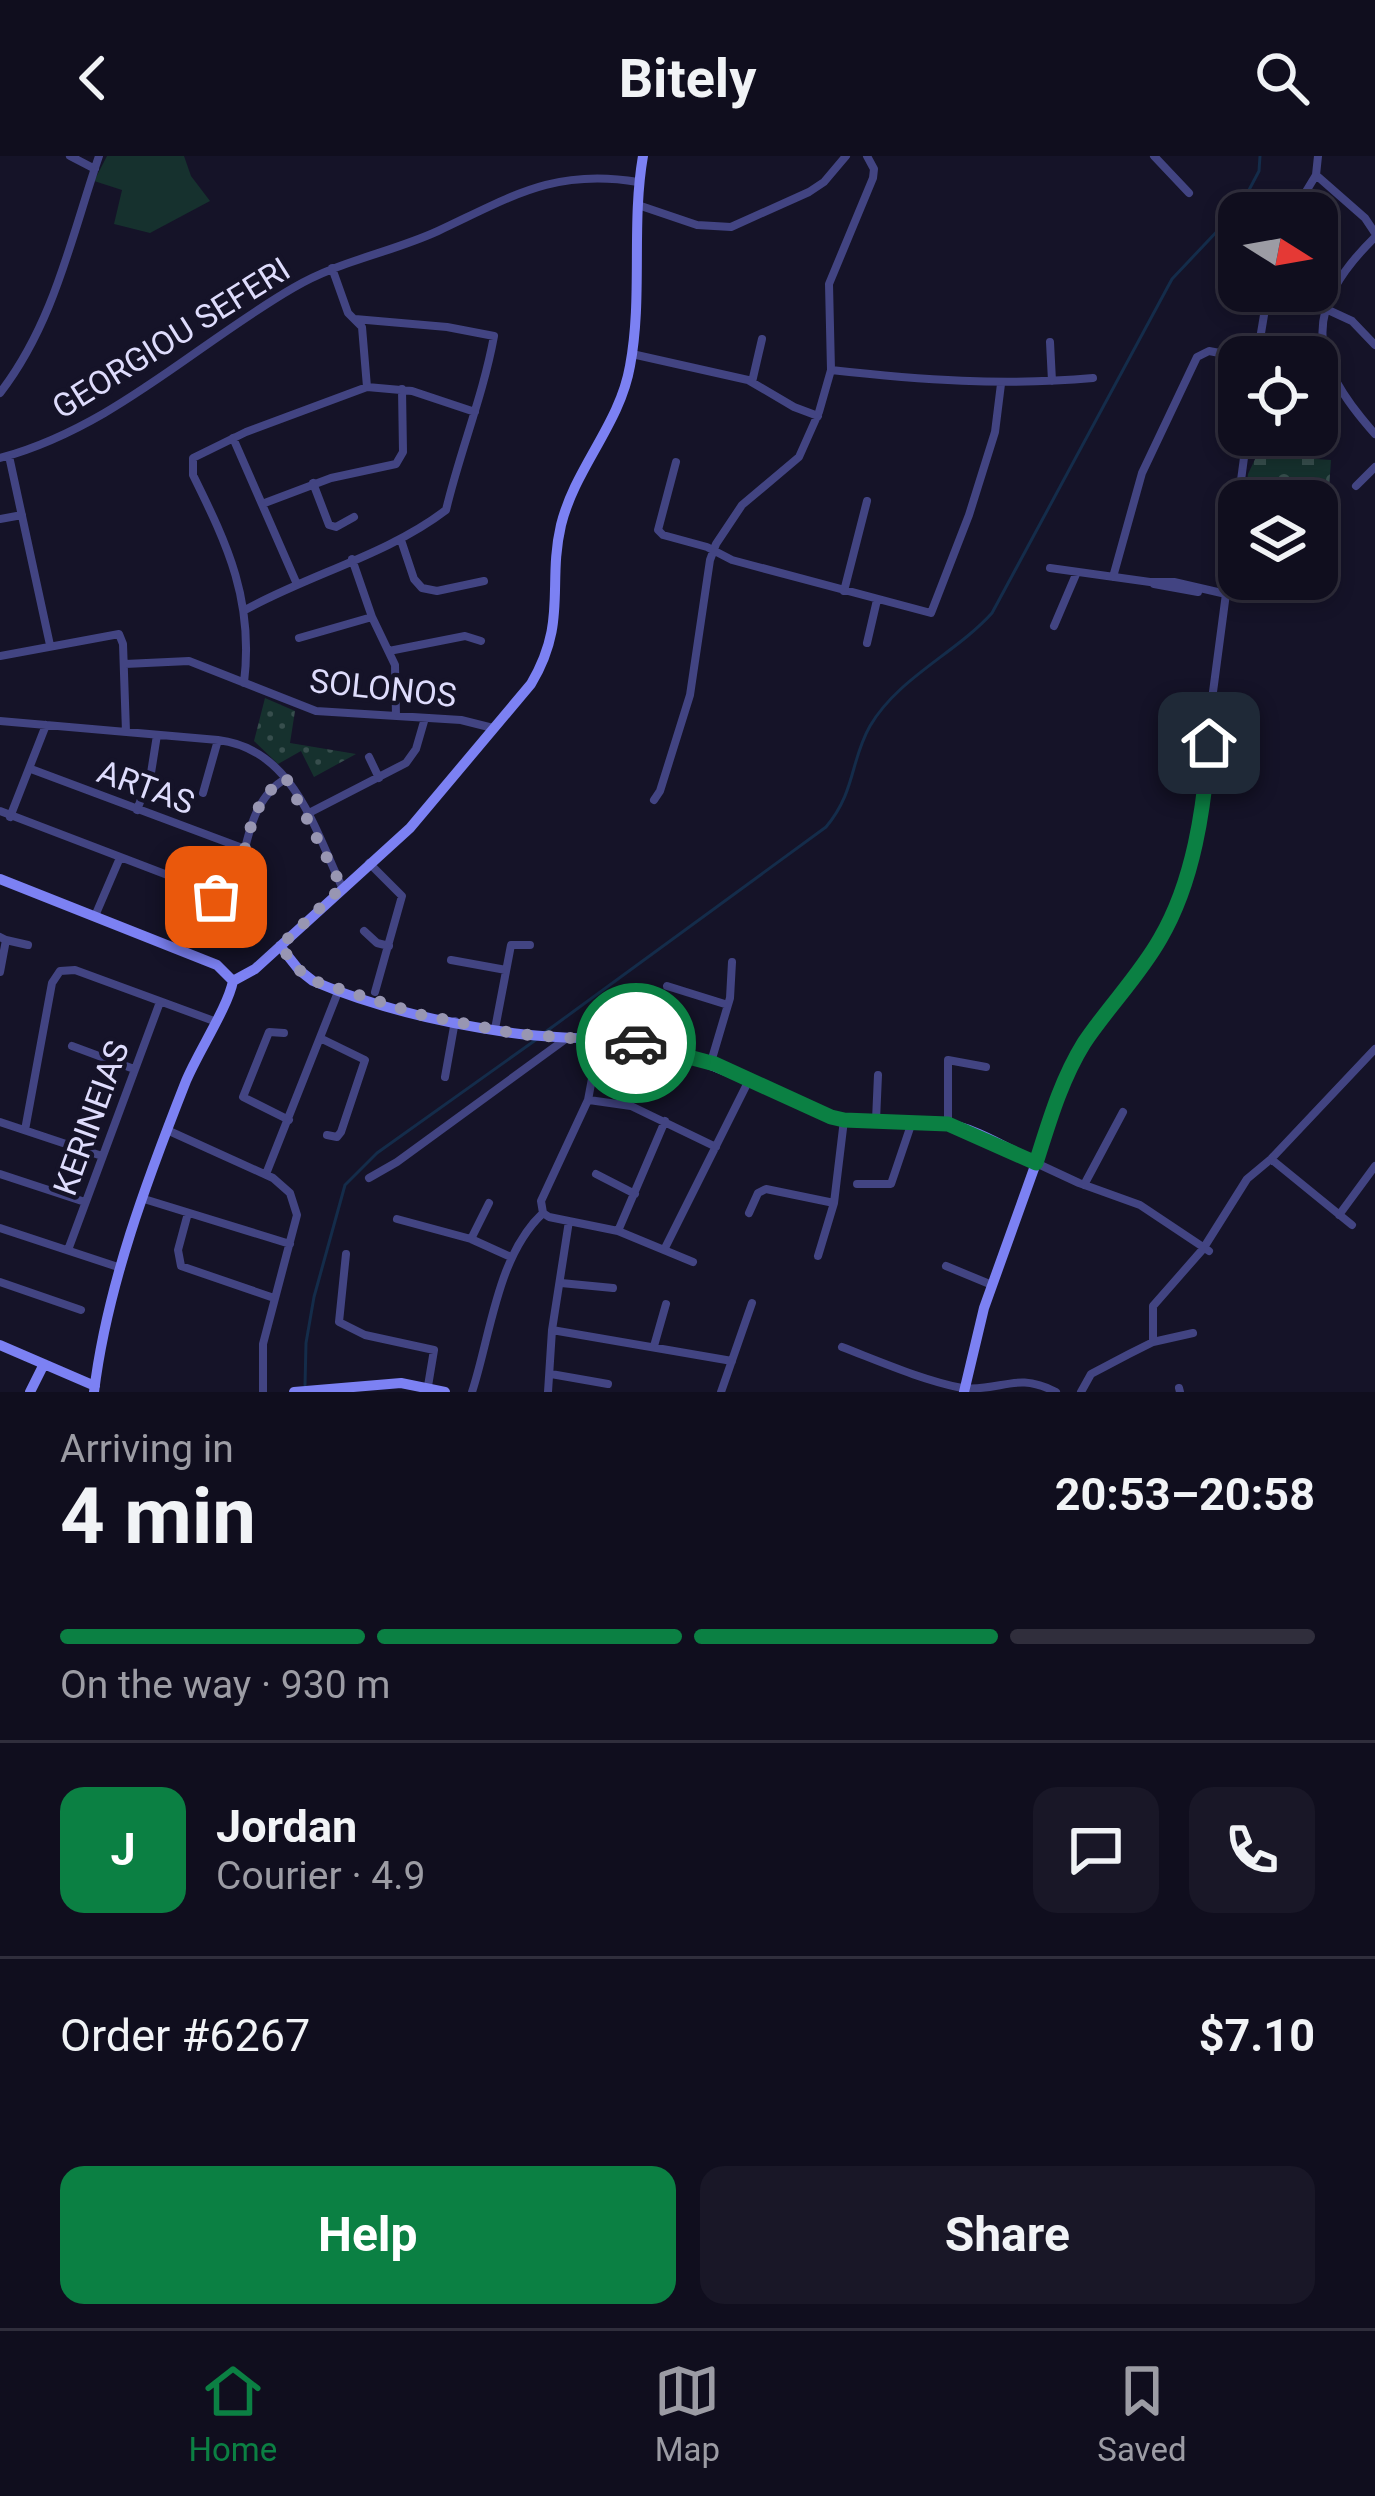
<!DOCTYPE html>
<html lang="en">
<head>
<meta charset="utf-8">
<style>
  :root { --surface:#100e1e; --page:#191727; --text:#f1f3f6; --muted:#9c9ca4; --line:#302e3c; --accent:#0b8043 }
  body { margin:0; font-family:Roboto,sans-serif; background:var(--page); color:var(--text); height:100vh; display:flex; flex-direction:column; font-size:45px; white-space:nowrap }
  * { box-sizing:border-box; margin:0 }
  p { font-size:39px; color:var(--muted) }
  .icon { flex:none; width:66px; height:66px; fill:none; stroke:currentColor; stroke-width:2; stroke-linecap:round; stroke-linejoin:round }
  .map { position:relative; height:1236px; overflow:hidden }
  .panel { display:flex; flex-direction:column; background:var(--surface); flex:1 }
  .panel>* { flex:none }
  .needle { width:78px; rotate:101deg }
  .controls { position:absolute; left:1218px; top:36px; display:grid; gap:24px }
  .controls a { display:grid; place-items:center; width:120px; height:120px; border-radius:24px; background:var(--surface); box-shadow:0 6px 18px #0003,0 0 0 3px var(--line); font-size:60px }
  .pin { position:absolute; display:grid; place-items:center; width:102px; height:102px; color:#fff; margin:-51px; border-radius:24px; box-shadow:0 6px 18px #0006 }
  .courier { position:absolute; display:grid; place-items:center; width:120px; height:120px; margin:-60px; border:9px solid #0b8043; border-radius:50%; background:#fff; color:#222; box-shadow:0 3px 15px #0007 }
  .summary em { font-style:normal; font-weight:700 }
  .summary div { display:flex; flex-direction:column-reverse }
  .summary { display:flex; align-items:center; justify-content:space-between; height:204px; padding:0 60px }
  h1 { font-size:78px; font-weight:700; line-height:90px }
  .bar { display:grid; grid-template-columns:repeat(4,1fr); gap:18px 12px; align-content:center; height:144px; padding:0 60px }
  .bar i { height:15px; border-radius:9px; background:var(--line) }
  .bar .on { background:var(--accent) }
  .bar p { grid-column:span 4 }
  .line { display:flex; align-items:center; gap:30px; padding:0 60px; border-top:3px solid var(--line) }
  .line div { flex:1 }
  .round { display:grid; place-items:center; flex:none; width:126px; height:126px; border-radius:24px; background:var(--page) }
  .cta { display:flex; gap:24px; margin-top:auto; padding:24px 60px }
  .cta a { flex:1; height:138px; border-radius:24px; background:var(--accent); color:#fff; font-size:48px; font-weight:700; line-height:138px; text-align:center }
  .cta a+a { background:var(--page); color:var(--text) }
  header { display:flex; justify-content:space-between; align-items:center; height:156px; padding:0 60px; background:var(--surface); font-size:54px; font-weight:700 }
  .tabs { display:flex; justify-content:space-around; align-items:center; height:168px; border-top:3px solid var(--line); background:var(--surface); font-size:33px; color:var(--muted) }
  .tabs a { display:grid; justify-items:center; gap:6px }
  .tabs .on { color:var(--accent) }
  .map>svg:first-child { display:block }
</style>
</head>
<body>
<header><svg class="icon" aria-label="back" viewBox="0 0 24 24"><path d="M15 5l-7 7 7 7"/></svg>Bitely<svg class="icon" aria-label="search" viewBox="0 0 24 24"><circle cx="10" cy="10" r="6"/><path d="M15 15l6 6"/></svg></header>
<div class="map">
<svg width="1375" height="1236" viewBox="0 0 1375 1236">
  <defs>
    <pattern id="cemetery-stones" width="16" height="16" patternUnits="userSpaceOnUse" patternTransform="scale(3)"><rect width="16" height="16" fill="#16312e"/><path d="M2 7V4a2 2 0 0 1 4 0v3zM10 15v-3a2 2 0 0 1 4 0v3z" fill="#374e4d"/></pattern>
    <pattern id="park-dots" width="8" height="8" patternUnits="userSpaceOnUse" patternTransform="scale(3)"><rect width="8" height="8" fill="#16312e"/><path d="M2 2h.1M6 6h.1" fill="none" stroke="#374e4d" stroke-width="1.8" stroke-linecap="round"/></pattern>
  </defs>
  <rect width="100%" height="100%" fill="#151328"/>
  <path fill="#16312e" d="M107,0H184L191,20L210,45L150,77L114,68L122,34L94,25Z"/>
  <path fill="url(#cemetery-stones)" d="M1257,299L1331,304L1328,348L1335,377L1317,376V345H1245L1248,318Z"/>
  <path fill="url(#park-dots)" d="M265,542L295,555L290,587L356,598L314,621L301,595L278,608L254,585Z"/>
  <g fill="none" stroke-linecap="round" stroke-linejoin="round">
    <path stroke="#142c4a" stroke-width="3" d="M544,877L826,671C856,635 850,605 870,570C898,522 956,497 992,457L1172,123L1240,51L1259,15L1260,0
      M305,1229L306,1187L314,1141L345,1029L377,997L537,883"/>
    <path stroke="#424482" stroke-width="8" d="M70,0L95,13
      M1154,0L1189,37
      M1316,19L1365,62L1375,77
      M638,49L697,69L731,71L809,36L824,26L846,0
      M1293,57L1316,19L1318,0
      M1375,81C1301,154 1309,204 1375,278
      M332,112L348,157L362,171L367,231
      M1326,153L1352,165L1375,189
      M1050,186L1052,225
      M632,198L748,224L794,251L818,260
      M1257,201L1268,135
      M831,214C920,224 1004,230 1093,222
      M752,226L762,183
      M0,237C54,167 71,82 99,0
      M233,282L296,426
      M9,300L50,489
      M0,302C112,272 195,189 293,132C338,105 390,97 438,75C511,41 554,12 638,26
      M676,306L658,374L663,379L707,391L732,404L931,457L969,359L995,276L1001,228
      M313,327L329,369L336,371L354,361
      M1356,330L1375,311
      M262,348L331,322L396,308L403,296L402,233
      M0,363L22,359
      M401,384L414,423L422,432L437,435L484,425
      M352,403L372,461L395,509L396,560
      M1050,412L1150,426H1174L1226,438
      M1113,421L1142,317L1197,201L1209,195L1241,201
      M1154,428L1198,436
      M844,435L867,345
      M245,454C310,418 387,399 446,354C460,295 483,240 494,180L447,171L355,163
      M1054,470L1077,416
      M299,482L372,461
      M867,487L877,444
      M389,495L465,480L481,485
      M0,500L119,478L123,488L126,576
      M125,508L189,505L316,555L461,564L493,572
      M244,527C254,445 228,390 193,319V302L246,276L367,231L412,235L475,256
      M0,565L218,584C293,593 314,672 342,731
      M369,601L379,622
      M31,613L245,693
      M203,637L218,584
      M654,644L660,635L690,539L710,404L716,388L742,349L799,301L819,256L831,214L829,128L873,22L874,13L867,0
      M137,654L151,617L157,579
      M0,655L225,741L235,735C246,696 248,643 287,622
      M307,658L406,607L416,593L425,562
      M10,661L46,569
      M369,707L402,740L375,836
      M95,760L119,704
      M364,775L377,787L389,790
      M0,781L6,784L0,816
      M6,784L28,789
      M451,804L506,814
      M667,830L728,849
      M495,873L511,789H530
      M284,877L269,876L243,941L289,964
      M322,883L365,904L341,976L337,981L327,979
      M72,890L134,913
      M711,906L730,842L732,806
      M445,921L455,865
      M589,944L631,950L716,991
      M876,964L878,919
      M0,966L102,1000
      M948,968V904L986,911
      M25,974L52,827L60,815L75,814L214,865
      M167,974L273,1022L290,1037L297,1059L263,1188V1236
      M1271,1003L1352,1069
      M0,1018L85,1046
      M266,1018L338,836
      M596,1018L635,1038
      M369,1022L397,1006L567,882
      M857,1028H891L912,966
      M1084,1029L1123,956
      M144,1043L290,1088
      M188,1057L178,1094L181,1110L274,1142
      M543,1057L549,1061L618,1075L693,1106
      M749,1057L758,1037L766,1033L834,1047
      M1339,1059L1375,1010
      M397,1063L471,1083L511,1101
      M0,1072L121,1112
      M618,1075L665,965
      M471,1083L489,1047
      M68,1094L160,846
      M664,1094L749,924
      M1209,1095L1140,1049L1079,1027L1036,1007L1061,929L1081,892L1162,780L1182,732L1205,644L1211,551L1247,279
      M346,1098L339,1166L365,1179L434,1194L428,1230
      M818,1100L834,1047L844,964
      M946,1110L992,1129
      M0,1126L81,1154
      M561,1127L613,1132
      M552,1174L732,1205
      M1153,1186V1150L1203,1093L1247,1023L1271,1003L1375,893
      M654,1190L666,1148
      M842,1191C881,1206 922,1224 962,1232C1002,1236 1015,1215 1056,1236
      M551,1218L608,1228
      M1179,1232L1180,1236
      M472,1236C491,1178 497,1100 543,1057L541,1045L588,944L597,896L604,884
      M548,1236L552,1174L569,1065
      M721,1236L752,1147
      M1081,1236L1091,1218L1129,1198L1153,1186L1193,1177"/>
    <path stroke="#7c81f3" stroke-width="10" d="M0,723L217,809L233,825
      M280,790L299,814L313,825C376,852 453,869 520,878C560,883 601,881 640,888C710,902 766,935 831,961C865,970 902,962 937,966C972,970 1005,991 1036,1007L984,1152L964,1236
      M233,825L255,813L410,672L531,528C568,466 547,429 561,369C575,312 620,268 630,210C643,141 631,69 643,0
      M0,1189L95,1230
      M30,1236L44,1208
      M94,1236C107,1130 147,1024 186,925C198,896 228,851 233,825
      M294,1236L401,1227L445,1236"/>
  </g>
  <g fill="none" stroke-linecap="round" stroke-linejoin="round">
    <path stroke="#9896b2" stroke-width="12" stroke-dasharray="0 21.6" d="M216,741L229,740L235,735C246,697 248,643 286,622L342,731L280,790L299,814L314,825L422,859L518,878L636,887"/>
    <path stroke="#0b8043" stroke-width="15" d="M636,887L715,908L831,961L844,964L948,968L1036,1007C1049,966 1061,924 1084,887C1108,851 1139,820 1160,783C1194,725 1204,652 1209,587"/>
  </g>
  <g text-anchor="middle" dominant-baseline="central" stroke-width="9" stroke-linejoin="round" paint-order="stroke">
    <g font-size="33" fill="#dedcfc" stroke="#151328">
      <text transform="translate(171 182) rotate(-32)">GEORGIOU SEFERI</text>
      <text transform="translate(383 532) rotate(6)">SOLONOS</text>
      <text transform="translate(146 631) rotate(20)">ARTAS</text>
      <text transform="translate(91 962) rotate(-70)">KERINEIAS</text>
    </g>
  </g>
</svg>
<div class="controls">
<a><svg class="needle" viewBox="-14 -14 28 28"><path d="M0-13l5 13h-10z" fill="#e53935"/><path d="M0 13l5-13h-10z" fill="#9c9ca4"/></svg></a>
<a><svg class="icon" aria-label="locate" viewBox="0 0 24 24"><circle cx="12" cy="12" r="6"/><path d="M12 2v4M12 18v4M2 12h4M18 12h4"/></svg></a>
<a><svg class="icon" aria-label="layers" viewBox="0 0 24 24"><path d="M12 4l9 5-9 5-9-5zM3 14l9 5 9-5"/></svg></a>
</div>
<div class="pin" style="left:216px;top:741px;background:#ea580c"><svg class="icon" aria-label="bag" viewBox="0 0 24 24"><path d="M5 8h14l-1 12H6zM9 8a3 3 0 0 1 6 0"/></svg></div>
<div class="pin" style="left:1209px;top:587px;background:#1f2937"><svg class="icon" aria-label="home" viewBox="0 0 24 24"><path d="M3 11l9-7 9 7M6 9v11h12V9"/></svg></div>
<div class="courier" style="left:636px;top:887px"><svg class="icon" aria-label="car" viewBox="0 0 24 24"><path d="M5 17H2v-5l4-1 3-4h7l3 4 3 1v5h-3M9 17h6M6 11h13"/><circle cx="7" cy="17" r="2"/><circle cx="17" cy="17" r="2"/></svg></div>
</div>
<section class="panel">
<div class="summary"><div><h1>4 min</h1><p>Arriving in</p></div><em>20:53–20:58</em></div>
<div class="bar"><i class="on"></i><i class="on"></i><i class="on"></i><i></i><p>On the way · 930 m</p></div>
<div class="line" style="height:216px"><b class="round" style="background:var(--accent);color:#fff">J</b><div><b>Jordan</b><p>Courier · 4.9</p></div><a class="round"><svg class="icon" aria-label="chat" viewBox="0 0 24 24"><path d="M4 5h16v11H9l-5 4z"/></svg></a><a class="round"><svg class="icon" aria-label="phone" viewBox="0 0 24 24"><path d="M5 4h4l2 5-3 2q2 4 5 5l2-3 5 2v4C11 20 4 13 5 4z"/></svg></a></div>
<div class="line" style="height:156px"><div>Order #6267</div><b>$7.10</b></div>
<div class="cta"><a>Help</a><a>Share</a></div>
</section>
<nav class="tabs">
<a class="on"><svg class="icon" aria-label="home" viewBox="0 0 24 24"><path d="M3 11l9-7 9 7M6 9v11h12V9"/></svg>Home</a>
<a><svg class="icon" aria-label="map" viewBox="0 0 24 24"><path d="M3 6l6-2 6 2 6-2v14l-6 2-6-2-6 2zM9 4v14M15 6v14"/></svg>Map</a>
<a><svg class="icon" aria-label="saved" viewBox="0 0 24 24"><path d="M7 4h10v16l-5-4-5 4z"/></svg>Saved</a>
</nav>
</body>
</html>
